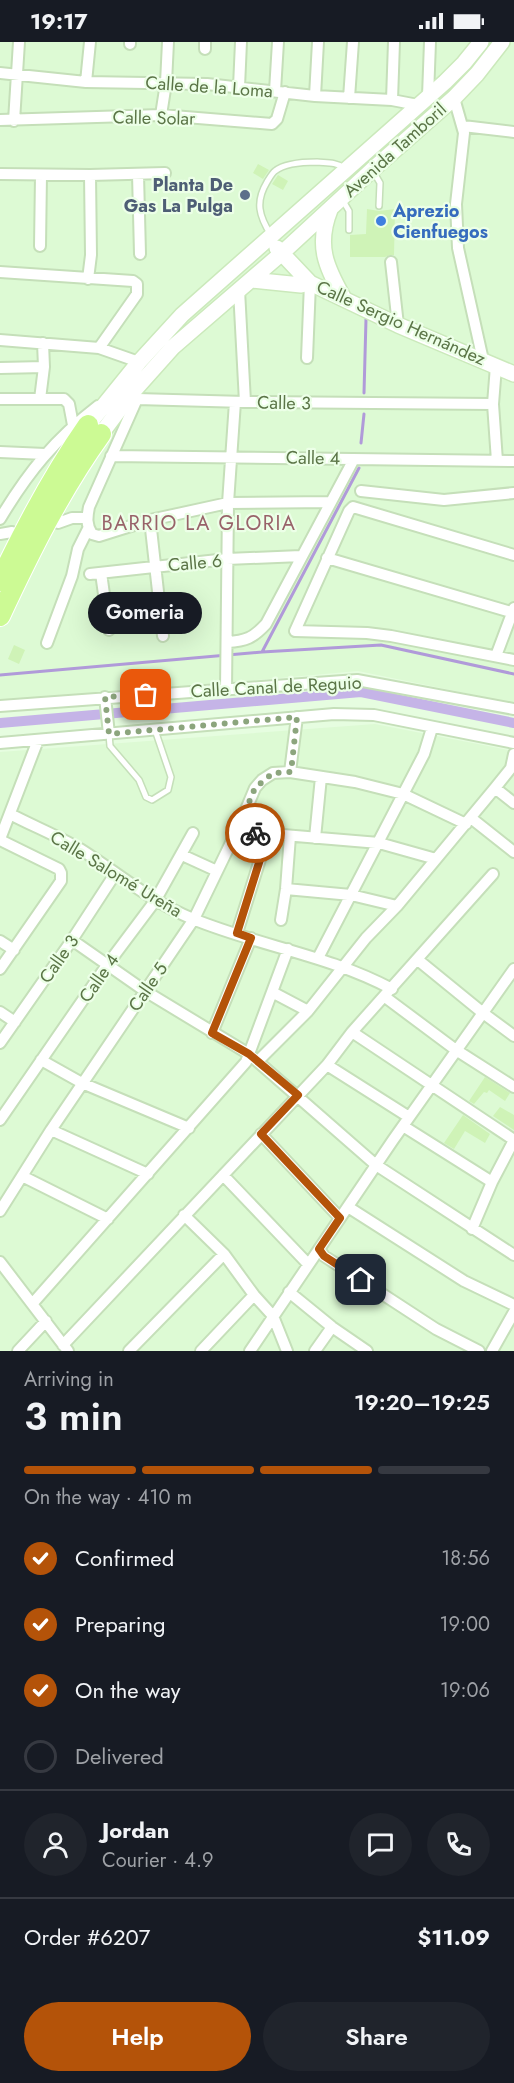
<!DOCTYPE html>
<html lang="en">
<head>
<meta charset="utf-8">
<style>
  :root { --surface:#171b24; --page:#20242c; --text:#f1f3f6; --muted:#9ea1a6; --line:#363941; --accent:#b45309 }
  body { margin:0; font-family:Jost,sans-serif; background:var(--page); color:var(--text); height:100vh; display:flex; flex-direction:column; font-size:22px; white-space:nowrap }
  * { box-sizing:border-box; margin:0 }
  p { font-size:20px; color:var(--muted) }
  .icon { flex:none; width:33px; height:33px; fill:none; stroke:currentColor; stroke-width:2; stroke-linecap:round; stroke-linejoin:round }
  .map { position:relative; height:1309px; overflow:hidden }
  .sheet { display:flex; flex-direction:column; background:var(--surface); flex:1 }
  .sheet>* { flex:none }
  .pin { position:absolute; display:grid; place-items:center; width:51px; height:51px; color:#fff; margin:-26px; border-radius:12px; box-shadow:0 3px 9px #0006 }
  .courier { position:absolute; display:grid; place-items:center; width:60px; height:60px; margin:-30px; border:4px solid #b45309; border-radius:50%; background:#fff; color:#222; box-shadow:0 2px 8px #0007 }
  .bubble { position:absolute; height:42px; border-radius:21px; background:var(--surface); box-shadow:0 6px 24px #0002; font-size:20px; font-weight:600; line-height:42px; text-align:center }
  .summary em { font-style:normal; font-weight:600 }
  .summary div { display:flex; flex-direction:column-reverse }
  .summary { display:flex; align-items:center; justify-content:space-between; height:102px; padding:0 24px }
  h1 { font-size:39px; font-weight:600; line-height:45px }
  .bar { display:grid; grid-template-columns:repeat(4,1fr); gap:9px 6px; align-content:center; height:72px; padding:0 24px }
  .bar i { height:8px; border-radius:4px; background:var(--line) }
  .bar .on { background:var(--accent) }
  .bar p { grid-column:span 4 }
  .line { display:flex; align-items:center; gap:15px; padding:0 24px; border-top:2px solid var(--line) }
  .line div { flex:1 }
  .round { display:grid; place-items:center; flex:none; width:63px; height:63px; border-radius:32px; background:var(--page) }
  ol { padding:0 24px; list-style:none }
  li { display:flex; align-items:center; gap:18px; height:66px }
  li p { margin-inline-start:auto }
  li .icon { padding:6px; border-radius:50%; background:var(--accent); color:#fff; stroke-width:4 }
  li:last-child { color:var(--muted) }
  li i { width:33px; height:33px; border:3px solid var(--line); border-radius:50% }
  .cta { display:flex; gap:12px; margin-top:auto; padding:12px 24px }
  .cta a { flex:1; height:69px; border-radius:36px; background:var(--accent); color:#fff; font-size:24px; font-weight:600; line-height:69px; text-align:center }
  .cta a+a { background:var(--page); color:var(--text) }
  .status { display:flex; justify-content:space-between; align-items:center; height:42px; padding:0 30px; background:var(--surface); direction:ltr }
  .status svg { height:16px; fill:currentColor }
  .map>svg:first-child { display:block }
</style>
</head>
<body>
<div class="status"><b>19:17</b><svg viewBox="0 0 49 12"><path d="M0 12V9h3v3zM5 12V6h3v6zM10 12V3h3v9zM15 12V0h3v12zM26 1h20v11H26zM47 4h2v5h-2z"/></svg></div>
<div class="map">
<svg width="514" height="1309" viewBox="0 0 514 1309">
  <rect width="100%" height="100%" fill="#e6fde0"/>
  <path fill="#ddfad4" d="M0,0H514V661L358,629L0,661Z
    M375,682L514,709V1309H0V710Z"/>
  <g fill="none" stroke-linecap="round" stroke-linejoin="round">
    <path stroke="#b09ad9" stroke-width="3" d="M364,351L366,277
      M361,401L364,372
      M262,610L359,426
      M0,633L262,610L381,603L514,632"/>
    <path stroke="#c5b4e7" stroke-width="10" d="M0,681L361,650L514,681"/>
  </g>
  <path fill="#cff3b7" d="M258,122L269,128L263,137L253,131Z
    M278,133L288,139L283,148L272,142Z
    M367,167L379,169L395,167L394,213H390L385,215H350V193L366,192Z
    M14,603L25,608L19,622L8,617Z
    M485,1035L510,1051L505,1059L489,1048L487,1051L484,1050L474,1062L469,1059Z
    M500,1065L514,1073V1088L493,1074Z
    M463,1073L490,1092L485,1101L465,1089L454,1107L444,1101Z"/>
  <g fill="none" stroke-linecap="round" stroke-linejoin="round">
    <defs>
      <path id="lane" d="M373,129L380,141L379,164
        M342,157L349,169V188
        M271,193C259,174 255,160 267,140C269,137 272,131 275,129C285,121 305,120 317,120C327,121 336,120 344,126
        M109,692L110,704L139,738L146,755L152,758L168,748L171,735L155,688"/>
      <path id="street" d="M130,2V0
        M205,7V0
        M0,31L86,40L207,42L315,54L392,58L418,63
        M86,40L90,0
        M239,45L241,0
        M275,49L278,0
        M315,54L318,0
        M428,54L430,0
        M349,56L353,0
        M454,56L464,91L456,162L458,206L483,318
        M392,58L394,0
        M161,73L166,41L168,0
        M0,78L161,73L272,82L277,77L285,50
        M14,79L19,0
        M463,84L514,90
        M0,132L90,133L165,131
        M138,132L140,212
        M40,204L41,133
        M391,220L398,283
        M0,230L133,239L137,242V252L99,306
        M88,237L91,213L90,133
        M239,248L245,360
        M0,298L99,306L139,320
        M307,316L310,241
        M496,324L493,362L497,419
        M0,326L44,325
        M0,357H64L69,362L73,383
        M40,357L44,325L43,301
        M0,410L45,412
        M111,414L514,419
        M361,449L444,458L514,451
        M331,460L228,461L150,478L99,494L92,492C86,483 87,475 89,465L137,357L245,360L493,362
        M0,477C28,430 55,397 98,364
        M150,478L163,594
        M58,481L72,476H87
        M0,492L12,490
        M514,513L353,465L349,469L295,589L367,591L391,594L514,618
        M327,516L514,571
        M101,531L109,588
        M90,532L227,517L301,514
        M227,600C246,599 253,596 266,582L354,417
        M47,601L72,534L78,507L88,487
        M496,614L514,566
        M226,648L228,461L235,360
        M105,655L109,692
        M0,664L357,638L514,667
        M0,701L334,672L374,673L514,701
        M290,730L297,675
        M495,746L514,761
        M10,772C33,784 58,794 80,807C118,831 151,860 193,877C259,904 328,913 392,947
        M471,776L514,810
        M237,789L379,801L436,817
        M315,796L321,735
        M0,797L38,698
        M0,798L59,827L61,831V839L0,927
        M182,813L217,829
        M286,847L351,853L397,864
        M281,878L286,847L290,794
        M237,891L268,792
        M72,898L145,949L249,1012L376,1123L514,1213
        M0,899L14,908
        M318,916L424,712L432,686
        M418,918L483,971L514,994
        M272,950L308,969
        M385,955L456,1008L514,1045
        M0,970L15,980
        M352,990L514,1098
        M212,991L251,896
        M0,1001L72,898L115,832
        M41,1018L82,1041L189,1086
        M258,1019L308,969L366,896L397,864L495,746L511,726L514,712
        M327,1023L409,1075
        M0,1078L107,923L155,859L193,791
        M403,1084L492,1140
        M51,1088L148,1132
        M261,1092L340,1176
        M223,1133L308,1222
        M22,1134L108,1177
        M348,1165L464,1239L514,1263
        M0,1169L51,1088L194,877L240,782L255,746L262,738L273,731L290,730L355,740L403,752L466,782
        M184,1173L224,1212L254,1253L273,1274L287,1309
        M472,1187L492,1140L514,1098
        M319,1207L324,1214L436,1287L479,1309
        M0,1220L68,1309
        M289,1250L332,1285L367,1309
        M33,1261L246,1020L288,907
        M63,1303L327,1023L352,990L493,832
        M18,1309L46,1279
        M129,1309L224,1212
        M201,1309L254,1253
        M250,1309L393,1098L514,927
        M315,1309L332,1285
        M492,1309L514,1270"/>
      <path id="secondary" d="M330,168C316,203 326,225 343,255
        M277,206L310,241L398,283L514,332
        M251,238L301,243L310,241
        M88,383L139,320L182,273L445,40L464,21L481,0
        M101,392L131,352L173,305L282,211L372,128L454,56L477,32L502,0"/>
      <path id="highway" d="M0,539C26,484 53,433 88,383
        M0,574C30,510 60,449 101,392"/>
    </defs>
    <use href="#lane" stroke="#c5dfb9" stroke-width="8"/>
    <use href="#street" stroke="#c5dfb9" stroke-width="14"/>
    <use href="#secondary" stroke="#cbe9bb" stroke-width="18"/>
    <use href="#highway" stroke="#fff" stroke-width="22"/>
    <use href="#lane" stroke="#fff" stroke-width="5"/>
    <use href="#street" stroke="#fff" stroke-width="10"/>
    <use href="#secondary" stroke="#fff" stroke-width="15"/>
    <use href="#highway" stroke="#ccfa94" stroke-width="20"/>
  </g>
  <g fill="none" stroke-linecap="round" stroke-linejoin="round">
    <path stroke="#8ca57d" stroke-width="6" stroke-dasharray="0 10.8" d="M146,653L105,655L109,692L297,675L291,730L273,731L255,746L237,789L255,791"/>
    <path stroke="#b45309" stroke-width="8" d="M255,791L268,792L237,891L251,896L212,991L249,1012L298,1053L261,1092L340,1176L319,1207L324,1214L361,1238"/>
  </g>
  <circle fill="#5c6f8a" stroke="#ecffe7" stroke-width="2" cx="245" cy="153" r="6"/>
  <circle fill="#3f7fe0" stroke="#ecffe7" stroke-width="2" cx="381" cy="179" r="6"/>
  <g text-anchor="middle" dominant-baseline="central" stroke-width="4.5" stroke-linejoin="round" paint-order="stroke">
    <g font-size="18" fill="#5b7547" stroke="#ecffe7">
      <text transform="translate(209 45) rotate(4)">Calle de la Loma</text>
      <text transform="translate(154 76) rotate(1)">Calle Solar</text>
      <text transform="translate(395 108) rotate(-42)">Avenida Tamboril</text>
      <text transform="translate(401 281) rotate(24)">Calle Sergio Hernández</text>
      <text transform="translate(284 361) rotate(1)">Calle 3</text>
      <text transform="translate(313 416) rotate(1)">Calle 4</text>
      <text transform="translate(195 521) rotate(-5)">Calle 6</text>
      <text transform="translate(276 645) rotate(-3)">Calle Canal de Reguio</text>
      <text transform="translate(116 832) rotate(31)">Calle Salomé Ureña</text>
      <text transform="translate(59 917) rotate(-55)">Calle 3</text>
      <text transform="translate(99 936) rotate(-55)">Calle 4</text>
      <text transform="translate(148 945) rotate(-56)">Calle 5</text>
    </g>
    <g font-size="18" font-weight="bold" fill="#4e5e75" stroke="#ecffe7" text-anchor="end">
      <text x="233" y="143">Planta De<tspan x="233" dy="21">Gas La Pulga</tspan></text>
    </g>
    <g font-size="18" font-weight="bold" fill="#366cbe" stroke="#ecffe7" text-anchor="start">
      <text x="393" y="169">Aprezio<tspan x="393" dy="21">Cienfuegos</tspan></text>
    </g>
    <g font-size="20" letter-spacing="1.5" fill="#986269" stroke="#ecffe7">
      <text x="199" y="481">BARRIO LA GLORIA</text>
    </g>
  </g>
</svg>
<div class="pin" style="left:146px;top:653px;background:#ea580c"><svg class="icon" aria-label="bag" viewBox="0 0 24 24"><path d="M5 8h14l-1 12H6zM9 8a3 3 0 0 1 6 0"/></svg></div>
<div class="pin" style="left:361px;top:1238px;background:#1f2937"><svg class="icon" aria-label="home" viewBox="0 0 24 24"><path d="M3 11l9-7 9 7M6 9v11h12V9"/></svg></div>
<div class="courier" style="left:255px;top:791px"><svg class="icon" aria-label="bike" viewBox="0 0 24 24"><circle cx="6" cy="16" r="4"/><circle cx="18" cy="16" r="4"/><path d="M6 16l4-8h5l3 8M10 8l3 8H6M13 5h3"/></svg></div>
<div class="bubble" style="left:88px;top:550px;width:114px">Gomeria</div>
</div>
<section class="sheet">
<div class="summary"><div><h1>3 min</h1><p>Arriving in</p></div><em>19:20–19:25</em></div>
<div class="bar"><i class="on"></i><i class="on"></i><i class="on"></i><i></i><p>On the way · 410 m</p></div>
<ol>
<li><svg class="icon" aria-label="check" viewBox="0 0 24 24"><path d="M5 12l5 5 9-10"/></svg>Confirmed<p>18:56</p></li>
<li><svg class="icon" aria-label="check" viewBox="0 0 24 24"><path d="M5 12l5 5 9-10"/></svg>Preparing<p>19:00</p></li>
<li><svg class="icon" aria-label="check" viewBox="0 0 24 24"><path d="M5 12l5 5 9-10"/></svg>On the way<p>19:06</p></li>
<li><i></i>Delivered</li>
</ol>
<div class="line" style="height:108px"><a class="round"><svg class="icon" aria-label="person" viewBox="0 0 24 24"><circle cx="12" cy="8" r="4"/><path d="M4 21q1-7 8-7t8 7"/></svg></a><div><b>Jordan</b><p>Courier · 4.9</p></div><a class="round"><svg class="icon" aria-label="chat" viewBox="0 0 24 24"><path d="M4 5h16v11H9l-5 4z"/></svg></a><a class="round"><svg class="icon" aria-label="phone" viewBox="0 0 24 24"><path d="M5 4h4l2 5-3 2q2 4 5 5l2-3 5 2v4C11 20 4 13 5 4z"/></svg></a></div>
<div class="line" style="height:78px"><div>Order #6207</div><b>$11.09</b></div>
<div class="cta"><a>Help</a><a>Share</a></div>
</section>
</body>
</html>
